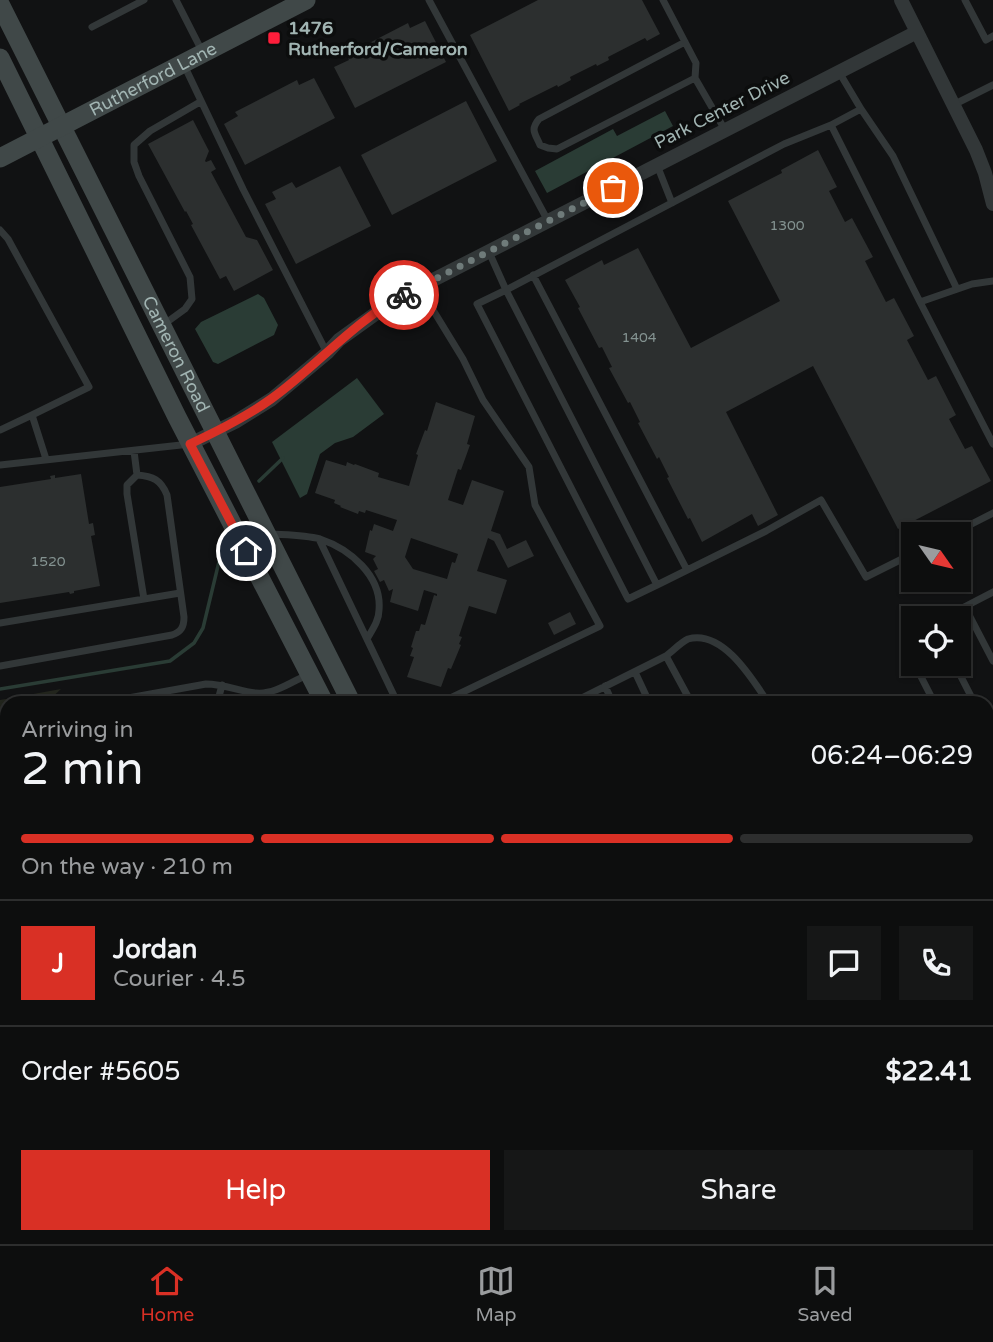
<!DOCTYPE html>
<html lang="en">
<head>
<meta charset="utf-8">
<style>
  :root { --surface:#0d0e0e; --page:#161717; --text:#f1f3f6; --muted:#9a9c9e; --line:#2d2e2e; --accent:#d93025 }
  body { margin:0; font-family:"Varela Round",sans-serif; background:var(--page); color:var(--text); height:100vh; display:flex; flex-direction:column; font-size:26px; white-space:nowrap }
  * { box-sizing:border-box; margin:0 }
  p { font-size:23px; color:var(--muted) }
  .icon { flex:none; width:38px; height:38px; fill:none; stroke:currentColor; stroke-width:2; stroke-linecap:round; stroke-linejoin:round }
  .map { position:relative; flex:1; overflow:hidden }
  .drawer { position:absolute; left:0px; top:696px; width:994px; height:548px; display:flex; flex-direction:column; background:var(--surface); border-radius:21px 21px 0 0; box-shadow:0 2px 5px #0004,0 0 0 2px var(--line) }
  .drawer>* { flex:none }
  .needle { width:46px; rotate:124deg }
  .fabs { position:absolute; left:901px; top:522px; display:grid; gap:14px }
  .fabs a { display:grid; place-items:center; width:70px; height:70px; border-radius:0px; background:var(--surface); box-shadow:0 2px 5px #0004,0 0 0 2px var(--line); font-size:35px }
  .pin { position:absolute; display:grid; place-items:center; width:60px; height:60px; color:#fff; margin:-30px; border:4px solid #fff; border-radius:50%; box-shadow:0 2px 7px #0007 }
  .courier { position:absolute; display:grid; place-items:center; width:70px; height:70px; margin:-35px; border:5px solid #d93025; border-radius:50%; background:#fff; color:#222; box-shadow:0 2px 9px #0007 }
  .headline em { font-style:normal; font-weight:600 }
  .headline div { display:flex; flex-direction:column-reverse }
  .headline { display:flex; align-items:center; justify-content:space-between; height:119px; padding:0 21px }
  h1 { font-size:46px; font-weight:600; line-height:52px }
  .bar { display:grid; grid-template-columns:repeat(4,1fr); gap:10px 7px; align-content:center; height:84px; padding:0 21px }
  .bar i { height:9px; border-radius:5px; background:var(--line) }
  .bar .current { background:var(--accent) }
  .bar p { grid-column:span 4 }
  .line { display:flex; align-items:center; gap:18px; padding:0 21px; border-top:2px solid var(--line) }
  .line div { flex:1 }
  .round { display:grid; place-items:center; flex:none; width:74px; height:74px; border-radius:0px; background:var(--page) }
  .button { display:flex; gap:14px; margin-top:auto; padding:14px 21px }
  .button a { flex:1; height:80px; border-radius:0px; background:var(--accent); color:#fff; font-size:28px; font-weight:600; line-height:80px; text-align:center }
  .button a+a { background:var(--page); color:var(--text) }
  .menu { display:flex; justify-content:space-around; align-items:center; height:98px; border-top:2px solid var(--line); background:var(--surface); font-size:19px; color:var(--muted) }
  .menu a { display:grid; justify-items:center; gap:4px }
  .menu .current { color:var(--accent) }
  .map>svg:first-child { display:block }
</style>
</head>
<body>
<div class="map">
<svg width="993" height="1244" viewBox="0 0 993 1244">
  <rect width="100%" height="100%" fill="#111213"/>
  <path fill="#22251d" d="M61,689L46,703L7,704V885L0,893V700Z
    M24,1237H478L493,1244H38Z"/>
  <path fill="#2a3c35" d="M665,111L673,126L547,193L535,171L613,129L617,136Z
    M258,294L264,298L278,325L274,335L218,364L213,362L195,329L201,322Z
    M357,378L384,414L353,437L335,443L320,454L307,494L300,498L272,442Z"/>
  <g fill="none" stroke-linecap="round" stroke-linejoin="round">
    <path stroke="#2a3c35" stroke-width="3.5" d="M259,481L283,458
      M0,689L170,661L194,643L203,628L225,537"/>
  </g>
  <path fill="#2c2f2f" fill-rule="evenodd" d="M538,0H642L660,34L647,41L645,38L608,57L609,60L597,66L596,64L570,77L571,80L558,87L557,85L519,104L520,105L509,111L470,35Z
    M425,21L446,62L355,108L334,67L349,60L346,55L408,23L410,28Z
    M314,78L335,118L245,165L224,124L238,116L235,112L297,80L299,85Z
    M466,101L497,161L392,215L361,155Z
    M193,120L209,151L205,161L206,162L211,160L216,169L211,172L246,237L257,240L273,270L234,291L226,276L220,279L191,225L193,224L186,211L185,212L148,144Z
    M818,150L837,187L829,191L845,222L852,218L873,257L865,261L886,302L894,298L914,336L907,340L928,380L936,376L956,415L949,419L965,449L972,446L991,481L898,529L813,366L726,412L778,515L758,526L752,514L702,542L690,518L688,519L667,478L669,477L659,457L657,459L638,423L640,422L630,402L628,403L609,368L612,367L602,347L599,348L578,308L580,307L565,280L602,260L604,265L638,248L691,348L780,301L728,201L782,173L781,170Z
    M340,166L371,226L296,264L265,204L276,199L272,192L292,182L296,188Z
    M436,402L475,416L467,444L470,445L461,470L458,469L448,500L463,505L472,480L504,491L491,531L500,534L507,549L526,540L534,556L508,568L494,541L488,538L477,571L507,580L496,614L469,606L459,636L462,637L459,644L461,645L451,669L448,668L441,687L407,677L414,657L410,656L413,648L411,647L416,631H419L421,624L425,625L434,595L437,596V594L424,590L418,611L390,602L393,589L389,591L384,580L380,582L374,571L378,569L373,559L376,556L365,552L370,530L372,531L374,524L393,531L397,520L366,510L365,513L359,511L358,514L340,507L341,506L334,503L335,500L315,493L326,460L346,466L347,462L354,465L355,464L379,473L378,477L409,486L418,455L416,454L425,430L427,431ZM411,538L458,554L455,563L452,562L447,579L413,569L405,557Z
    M81,474L89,524L93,523L95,535L91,536L100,586L74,591V593L70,594L69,592L0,603V487L51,479L50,476L55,475V478Z
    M570,612L576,624L554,635L548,623Z
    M655,1237H686L681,1244H663Z"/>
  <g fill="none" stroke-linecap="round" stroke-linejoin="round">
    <path stroke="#323738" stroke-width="7" d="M176,0L203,53
      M429,0L548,221
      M663,0L696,63L695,78L725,130
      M965,0L986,40L993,36
      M92,27L144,0
      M685,42L539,119C530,130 535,133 540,145L548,148L557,149L695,78
      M184,65L243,189L327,353
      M839,72L861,109L893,156L957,289
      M953,105L993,85
      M831,125L861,109
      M657,165L672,203
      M0,230L8,239L89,387L32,415
      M489,252L506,290L477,304L628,599L657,585
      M533,275L687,570
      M419,287L463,359L483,400L529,467L535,505L600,626L438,704
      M920,302L993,444
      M163,325L185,309L192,299L190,277L139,176L134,162V145L150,131L200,102
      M0,430L32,415L46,459
      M134,451L137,475
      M0,465L190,444
      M271,534C287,535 305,535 320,539C350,549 382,576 379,610C379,621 372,630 367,639
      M952,534L993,513
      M319,539L398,704
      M914,553L866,577L821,500L766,531L657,585L506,290L784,144L831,125L920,302L972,284L993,281
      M965,607L993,661
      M943,618L993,592
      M0,623L180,593
      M914,633L904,638L903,641L914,662
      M666,656C673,651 681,642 688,639C723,629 753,680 769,704
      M914,663L935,704
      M954,663L975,704
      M0,666L172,635C181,632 184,627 184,617L167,495C161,480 153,476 137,475L127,485V494L144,599
      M635,672L650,704
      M605,686L613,704
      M95,704L206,684C224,684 239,691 256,693C274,695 293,681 309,674
      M217,704L222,685
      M570,704L666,656L692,704
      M987,727L993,739
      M987,802L993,800"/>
    <path stroke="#323738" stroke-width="14" d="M901,0L976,150L985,173L993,204
      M190,444L235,422L272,399L327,353L339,340L396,299L917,32"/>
    <g stroke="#404848" stroke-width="19">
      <path id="s1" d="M0,4L352,704"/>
      <path d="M0,58L177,417L325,704"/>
      <path id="s2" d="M0,158L306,0"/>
      <path d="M556,1237L559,1244"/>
      <path d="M579,1237L581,1244"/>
    </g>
  </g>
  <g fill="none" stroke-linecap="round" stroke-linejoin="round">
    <path stroke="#6f7b7a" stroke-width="7" stroke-dasharray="0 12.6" d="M404,295L613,188"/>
    <path stroke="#d93025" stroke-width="9" d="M246,551L190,444C218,431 246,417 271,399C317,366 354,321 404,295"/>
  </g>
  <rect fill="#fd1e3b" stroke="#0c0d0d" stroke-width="2.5" x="267" y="31" width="14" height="14" rx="3.5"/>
  <g text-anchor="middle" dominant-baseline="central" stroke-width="7" stroke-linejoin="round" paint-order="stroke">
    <g font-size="14" fill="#849391">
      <text x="787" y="225">1300</text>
      <text x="639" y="337">1404</text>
      <text x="48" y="561">1520</text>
    </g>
    <g font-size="18" font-weight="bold" fill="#a1b4b2" stroke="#0c0d0d" text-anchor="start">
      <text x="288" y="28">1476<tspan x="288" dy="21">Rutherford/Cameron</tspan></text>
    </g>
    <g font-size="18" fill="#a1b4b2" stroke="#0c0d0d">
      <text stroke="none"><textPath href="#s2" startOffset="172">Rutherford Lane</textPath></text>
      <text transform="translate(722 110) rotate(-27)">Park Center Drive</text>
      <text stroke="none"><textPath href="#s1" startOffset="392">Cameron Road</textPath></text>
    </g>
  </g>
</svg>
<div class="fabs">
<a><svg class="needle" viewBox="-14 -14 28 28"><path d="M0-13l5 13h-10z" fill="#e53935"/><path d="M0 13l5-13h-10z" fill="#9a9c9e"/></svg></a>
<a><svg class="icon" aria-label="locate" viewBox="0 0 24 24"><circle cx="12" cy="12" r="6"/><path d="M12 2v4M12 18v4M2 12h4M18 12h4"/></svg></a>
</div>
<div class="pin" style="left:613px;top:188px;background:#ea580c"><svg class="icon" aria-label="bag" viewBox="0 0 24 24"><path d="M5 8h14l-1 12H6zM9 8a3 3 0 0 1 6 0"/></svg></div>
<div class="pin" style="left:246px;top:551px;background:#1f2937"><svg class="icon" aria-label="home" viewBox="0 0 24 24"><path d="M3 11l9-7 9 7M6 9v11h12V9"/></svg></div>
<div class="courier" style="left:404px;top:295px"><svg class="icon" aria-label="bike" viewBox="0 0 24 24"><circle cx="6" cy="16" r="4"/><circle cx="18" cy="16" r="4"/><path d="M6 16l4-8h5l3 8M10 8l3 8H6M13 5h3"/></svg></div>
<section class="drawer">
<div class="headline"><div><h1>2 min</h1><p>Arriving in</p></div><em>06:24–06:29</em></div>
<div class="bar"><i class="current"></i><i class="current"></i><i class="current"></i><i></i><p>On the way · 210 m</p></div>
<div class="line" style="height:126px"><b class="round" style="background:var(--accent);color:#fff">J</b><div><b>Jordan</b><p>Courier · 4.5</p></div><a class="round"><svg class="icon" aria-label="chat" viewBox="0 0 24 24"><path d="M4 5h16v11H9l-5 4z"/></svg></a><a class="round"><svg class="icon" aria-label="phone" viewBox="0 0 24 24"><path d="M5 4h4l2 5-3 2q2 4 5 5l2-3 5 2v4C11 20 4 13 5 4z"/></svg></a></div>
<div class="line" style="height:91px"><div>Order #5605</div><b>$22.41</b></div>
<div class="button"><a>Help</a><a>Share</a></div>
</section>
</div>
<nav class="menu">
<a class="current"><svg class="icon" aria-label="home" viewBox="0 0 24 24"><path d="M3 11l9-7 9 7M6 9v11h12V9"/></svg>Home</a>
<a><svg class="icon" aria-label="map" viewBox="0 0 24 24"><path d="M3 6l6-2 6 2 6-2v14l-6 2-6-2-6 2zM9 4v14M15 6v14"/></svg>Map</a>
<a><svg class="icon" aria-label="saved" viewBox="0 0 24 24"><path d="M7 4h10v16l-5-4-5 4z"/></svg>Saved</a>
</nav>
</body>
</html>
